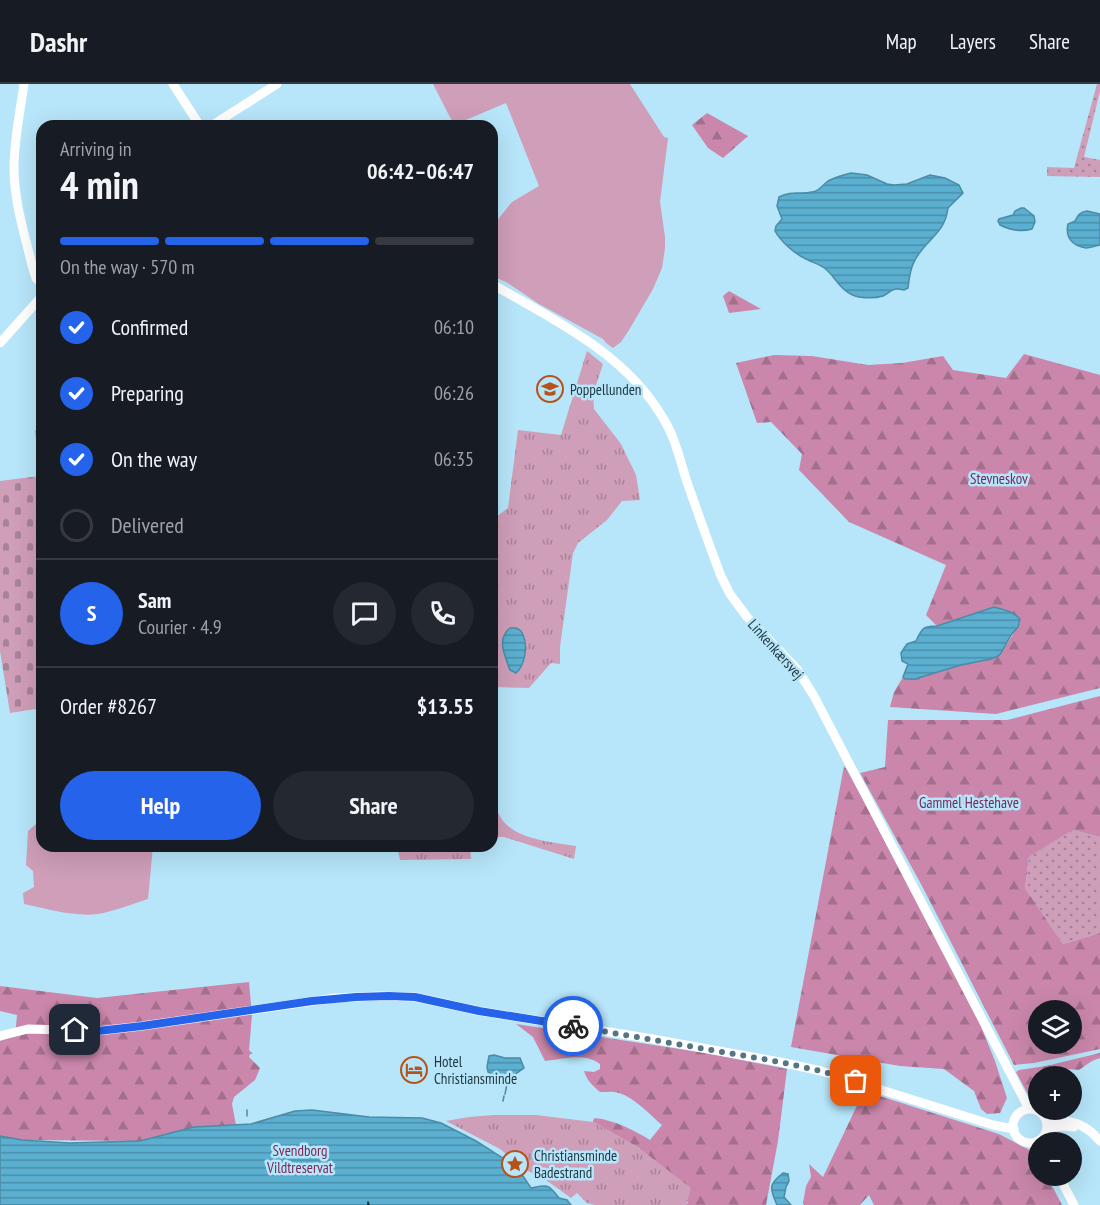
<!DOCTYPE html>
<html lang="en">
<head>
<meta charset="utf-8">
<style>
  :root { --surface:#171b24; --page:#242831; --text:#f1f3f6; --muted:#9ea1a6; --line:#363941; --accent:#2563eb }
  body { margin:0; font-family:"PT Sans Narrow",sans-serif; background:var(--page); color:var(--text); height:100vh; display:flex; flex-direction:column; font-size:22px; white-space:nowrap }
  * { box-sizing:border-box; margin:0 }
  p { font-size:20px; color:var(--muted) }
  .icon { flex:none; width:33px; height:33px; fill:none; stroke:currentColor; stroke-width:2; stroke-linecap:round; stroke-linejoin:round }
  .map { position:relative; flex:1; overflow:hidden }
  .sheet { position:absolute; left:36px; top:36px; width:462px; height:732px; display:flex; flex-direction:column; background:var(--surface); border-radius:18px; box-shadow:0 6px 24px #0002 }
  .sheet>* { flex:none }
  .tools { position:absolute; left:1028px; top:916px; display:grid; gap:12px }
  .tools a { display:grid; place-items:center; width:54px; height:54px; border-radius:50%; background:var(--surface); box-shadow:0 6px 24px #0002; font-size:30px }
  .pin { position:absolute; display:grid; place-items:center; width:51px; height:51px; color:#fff; margin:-26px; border-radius:12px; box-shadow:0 3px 9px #0006 }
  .courier { position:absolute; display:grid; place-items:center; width:60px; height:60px; margin:-30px; border:4px solid #2563eb; border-radius:50%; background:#fff; color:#222; box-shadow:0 2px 8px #0007 }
  .summary em { font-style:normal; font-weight:700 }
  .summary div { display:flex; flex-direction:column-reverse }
  .summary { display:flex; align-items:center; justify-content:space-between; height:102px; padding:0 24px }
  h1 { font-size:39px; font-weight:700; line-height:45px }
  .bar { display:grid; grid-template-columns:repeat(4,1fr); gap:9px 6px; align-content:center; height:72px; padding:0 24px }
  .bar i { height:8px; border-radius:4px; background:var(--line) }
  .bar .active { background:var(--accent) }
  .bar p { grid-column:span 4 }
  .line { display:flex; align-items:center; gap:15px; padding:0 24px; border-top:2px solid var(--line) }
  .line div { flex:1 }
  .round { display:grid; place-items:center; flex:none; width:63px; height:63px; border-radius:32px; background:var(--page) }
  ol { padding:0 24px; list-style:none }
  li { display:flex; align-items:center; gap:18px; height:66px }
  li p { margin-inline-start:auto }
  li .icon { padding:6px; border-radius:50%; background:var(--accent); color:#fff; stroke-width:4 }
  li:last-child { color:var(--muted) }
  li i { width:33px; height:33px; border:3px solid var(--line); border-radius:50% }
  .cta { display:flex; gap:12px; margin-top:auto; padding:12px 24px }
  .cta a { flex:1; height:69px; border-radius:36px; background:var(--accent); color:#fff; font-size:24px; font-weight:700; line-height:69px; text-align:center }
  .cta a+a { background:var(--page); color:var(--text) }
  header { display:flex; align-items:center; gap:36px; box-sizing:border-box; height:84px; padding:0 30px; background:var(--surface); border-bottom:2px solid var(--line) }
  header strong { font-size:28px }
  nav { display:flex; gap:33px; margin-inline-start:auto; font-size:21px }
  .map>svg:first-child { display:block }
</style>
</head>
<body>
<header>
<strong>Dashr</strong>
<nav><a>Map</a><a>Layers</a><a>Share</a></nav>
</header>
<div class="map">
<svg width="1100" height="1121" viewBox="0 0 1100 1121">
  <defs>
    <pattern id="grass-dots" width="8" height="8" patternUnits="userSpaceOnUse" patternTransform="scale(1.5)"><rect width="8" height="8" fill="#cf9eb8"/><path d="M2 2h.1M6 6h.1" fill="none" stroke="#a88297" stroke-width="1.8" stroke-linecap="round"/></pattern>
    <pattern id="forest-firs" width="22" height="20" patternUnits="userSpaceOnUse" patternTransform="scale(1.5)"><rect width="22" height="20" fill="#ca87ab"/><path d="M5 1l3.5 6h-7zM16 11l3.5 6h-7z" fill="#a46f8d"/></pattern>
    <pattern id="cemetery-stones" width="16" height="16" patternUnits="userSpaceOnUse" patternTransform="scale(1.5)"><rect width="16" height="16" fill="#cf9eb8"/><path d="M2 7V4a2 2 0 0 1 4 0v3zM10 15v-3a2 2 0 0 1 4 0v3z" fill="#a88297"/></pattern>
    <pattern id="park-tufts" width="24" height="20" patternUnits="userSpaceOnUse" patternTransform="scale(1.5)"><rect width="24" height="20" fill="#cf9eb8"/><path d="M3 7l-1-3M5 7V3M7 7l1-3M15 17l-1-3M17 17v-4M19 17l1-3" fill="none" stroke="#a88297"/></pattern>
    <pattern id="water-rules" width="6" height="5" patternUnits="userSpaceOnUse" patternTransform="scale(1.5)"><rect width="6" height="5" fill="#5bafd0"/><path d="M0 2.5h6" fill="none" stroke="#4b8faa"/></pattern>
  </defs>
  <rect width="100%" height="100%" fill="#b7e5f9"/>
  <path fill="url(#grass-dots)" d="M1097,0H1100V7L1084,73L1100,76V93L1047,92V83L1074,84Z
    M1073,746L1100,753V849L1063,860L1025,804L1029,773Z"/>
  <path fill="url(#forest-firs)" fill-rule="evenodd" d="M707,29L748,52L723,74L708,64L692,41Z
    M729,207L761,225L729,229L723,212Z
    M1024,270L1100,291V604L996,630L890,623L894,608L903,593L905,595H915L961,581L991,575L1001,569L1020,539C1014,528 1006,525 994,523L937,542L926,531L946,481L849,438L799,386L802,370L771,338L757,339L736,279L774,271L812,272L868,281L902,279L943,272L953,286L1006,294Z
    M1100,612V753L1073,746L1029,773L1025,804L1063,860L1100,849V965L1034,979L1014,981L921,800L860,689L885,683L888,636H1007ZM1038,927H1071V960H1038Z
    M844,682L847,686L911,803L976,930L995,977L1007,1014L1000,1029L987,1030L981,1025L974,1007L944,985L900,982L791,963Z
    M249,898L252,931L249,966L253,970H250L249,973L260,984L255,996L234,1013L232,1020L236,1041L194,1043L140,1057L22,1056L0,1052V957L15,952L17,931L0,927V902L97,914Z
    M516,940L706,969L787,985L778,1057L766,1121H686L688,1118L639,1064L593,1038V1036L595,1034C614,1036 634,1046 650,1056L662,1041C649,1030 635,1014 619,1009C613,1007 606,1008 600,1008C593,1002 587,997 584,987L594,988L600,985V980C585,968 562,975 545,977L533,953Z
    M1100,969V974L1092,977L1079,986L1067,985L1060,987L1052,993H1038V1023L1033,1020L1016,988L1019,986L1046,982Z
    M864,1007L999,1050L1035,1069L1038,1075V1092H1047L1062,1121H874L869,1111L860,1121H804L803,1119L806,1102L811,1093L809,1080L823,1093Z"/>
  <path fill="url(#cemetery-stones)" d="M42,339V624L10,629L0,567V397L40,392L35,347L40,340Z"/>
  <path fill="url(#park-tufts)" d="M587,267L603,280L593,310L594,325L621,360L636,391L640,416L622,417L607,436L578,459L573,469L560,563V580L551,579L529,604L492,603V436L508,424L518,346L561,351Z
    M492,712C495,719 497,728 501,734C515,756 553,758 576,762L574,775L504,753H492Z
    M397,762H470L471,775L400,776Z
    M494,1031H536L593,1038L639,1064L691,1104L686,1121H595L587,1119L577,1109L571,1114L546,1096L524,1085L500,1065L446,1037L469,1033Z"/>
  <path fill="#cf9eb8" d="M433,0H630L664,53L668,54L660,118L665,153V164L662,184L653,205L629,246L621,258L613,264L606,259L603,255L539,220L506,198L492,192V146L499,134L512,118L539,102L506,19L454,41Z
    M36,740H42V762H153L148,815C132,820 115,827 98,830C74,833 49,825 24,820L23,809L34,803L33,787L26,781L28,747Z"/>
  <path fill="url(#water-rules)" stroke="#4a8ca6" stroke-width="1.5" d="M851,89L867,91L887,100L894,101L907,100L930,91L945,94L959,101L963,109L948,124C945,150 926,155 915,176C910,184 909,195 908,204L904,206C891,203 893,207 883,212C877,214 866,214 859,213C840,209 836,192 823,183C818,180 812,178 806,175C795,170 781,158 775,147L776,142L782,135L777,122L779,113C792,106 800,111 812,108C820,107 822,101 828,97C835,93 843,91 851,89Z
    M1021,124H1024L1034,132L1035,138L1032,145C1022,148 1010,146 1000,141L998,137L999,135L1013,131L1015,127Z
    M1087,127L1100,130V161C1095,162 1090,164 1086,164C1072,162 1065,153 1068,140L1075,137C1078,131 1080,128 1087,127Z
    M994,523C1003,525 1014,528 1020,535L1018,543L1011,551L1001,569L998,572L991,575L961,581L915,595H905L903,593L908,580L902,577L901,569L907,560L916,557C922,544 923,542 937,542Z
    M510,544H516C520,546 522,547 523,551C528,561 525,582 516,589L510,586C505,572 496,555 510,544Z
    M494,971L505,974H520L524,984L510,994L493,991L488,988L487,983L489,972Z
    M312,1026L369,1033L422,1034L441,1039L476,1057L506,1076L519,1086L531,1104C547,1101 548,1099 559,1114L567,1116L571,1121H0V1052L22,1056L69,1059L140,1057L194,1043L251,1040L295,1027Z
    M783,1089L788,1090L789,1097L786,1103L784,1113L791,1121H777C770,1105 768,1100 783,1089Z"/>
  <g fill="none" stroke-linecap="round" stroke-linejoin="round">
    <path stroke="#4a8ca6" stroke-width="1.5" d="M505,1010L507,1000
      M503,1017L504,1012
      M247,1026V1032"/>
    <path stroke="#052e3c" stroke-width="1.5" stroke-dasharray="8 6" stroke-linecap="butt" d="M368,1121V1118L369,1121"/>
    <path stroke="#fff" stroke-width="9" d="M24,0C20,28 14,56 14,84C14,118 25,152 33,185L36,194L42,200
      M173,0L200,42
      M211,42L277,0
      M492,200C554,236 625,269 663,334C675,353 680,376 687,398C698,429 709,461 721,492L730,510L747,533L797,585L814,612L1029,1025
      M0,259L42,212
      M0,952L28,945L98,947L142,942L335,914L379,912L415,913L479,927L647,954L780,978L821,987L993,1041L1014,1045
      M1013 1042a17 17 0 1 1 34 0a17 17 0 1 1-34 0Z
      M1046,1036C1070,1036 1084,1038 1100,1057
      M1047,1044L1063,1042L1074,1043
      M1059,1092L1074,1121"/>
  </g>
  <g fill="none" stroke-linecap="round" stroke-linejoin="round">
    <path stroke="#567583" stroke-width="6" stroke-dasharray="0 10.8" d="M573,942L780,978L821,987L856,997"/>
    <path stroke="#2563eb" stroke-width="8" d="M75,946L98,947L142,942L312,917L356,913L389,912L415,913L479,927L573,942"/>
  </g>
  <defs>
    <symbol id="school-ring" viewBox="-11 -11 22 22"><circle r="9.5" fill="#b7e5f9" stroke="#b6531b" stroke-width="1.5"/><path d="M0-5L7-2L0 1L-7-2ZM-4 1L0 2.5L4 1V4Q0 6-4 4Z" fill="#b6531b"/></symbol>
    <symbol id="hotel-ring" viewBox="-11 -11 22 22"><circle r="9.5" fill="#b7e5f9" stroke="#b6531b" stroke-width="1.5"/><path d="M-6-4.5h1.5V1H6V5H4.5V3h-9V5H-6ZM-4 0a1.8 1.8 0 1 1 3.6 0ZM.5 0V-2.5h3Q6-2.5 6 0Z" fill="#b6531b"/></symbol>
    <symbol id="sight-ring" viewBox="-11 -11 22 22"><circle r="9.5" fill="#b7e5f9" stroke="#b6531b" stroke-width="1.5"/><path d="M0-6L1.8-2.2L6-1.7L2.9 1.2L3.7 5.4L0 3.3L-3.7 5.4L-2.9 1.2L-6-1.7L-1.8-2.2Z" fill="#b6531b"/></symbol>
  </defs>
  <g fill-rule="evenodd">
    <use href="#school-ring" x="535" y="290" width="30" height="30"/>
    <use href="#hotel-ring" x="399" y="971" width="30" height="30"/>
    <use href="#sight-ring" x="500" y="1065" width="30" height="30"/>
  </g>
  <g text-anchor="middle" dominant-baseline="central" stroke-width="5" stroke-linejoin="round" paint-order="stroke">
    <g font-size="15" fill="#213943" stroke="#b7e5f9" text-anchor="start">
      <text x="570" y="305">Poppellunden</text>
      <text x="434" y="977">Hotel<tspan x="434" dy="17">Christiansminde</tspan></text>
      <text x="534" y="1071">Christiansminde<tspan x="534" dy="17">Badestrand</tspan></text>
    </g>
    <g font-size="15" fill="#78295a" stroke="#b7e5f9">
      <text x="999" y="394">Stevneskov</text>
      <text x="969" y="718">Gammel Hestehave</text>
      <text x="300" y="1066">Svendborg<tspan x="300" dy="17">Vildtreservat</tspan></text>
    </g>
    <g font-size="15" fill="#213943" stroke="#b7e5f9">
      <text transform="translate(776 565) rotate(48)">Linkenkærsvej</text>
    </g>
  </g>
</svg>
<div class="tools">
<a><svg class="icon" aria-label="layers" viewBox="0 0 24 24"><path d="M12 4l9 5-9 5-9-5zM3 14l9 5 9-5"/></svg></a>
<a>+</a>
<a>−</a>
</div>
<div class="pin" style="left:856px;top:997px;background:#ea580c"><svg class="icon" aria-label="bag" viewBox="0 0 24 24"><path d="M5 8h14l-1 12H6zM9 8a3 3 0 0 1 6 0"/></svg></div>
<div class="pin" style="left:75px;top:946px;background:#1f2937"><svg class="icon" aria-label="home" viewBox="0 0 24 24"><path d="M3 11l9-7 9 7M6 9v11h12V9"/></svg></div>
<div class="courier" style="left:573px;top:942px"><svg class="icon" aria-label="bike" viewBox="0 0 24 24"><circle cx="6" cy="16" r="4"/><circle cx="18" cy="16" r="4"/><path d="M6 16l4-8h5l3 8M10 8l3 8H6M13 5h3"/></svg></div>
<section class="sheet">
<div class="summary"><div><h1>4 min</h1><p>Arriving in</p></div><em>06:42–06:47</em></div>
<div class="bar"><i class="active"></i><i class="active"></i><i class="active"></i><i></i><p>On the way · 570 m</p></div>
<ol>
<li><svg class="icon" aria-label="check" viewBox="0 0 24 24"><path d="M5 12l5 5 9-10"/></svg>Confirmed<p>06:10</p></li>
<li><svg class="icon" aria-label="check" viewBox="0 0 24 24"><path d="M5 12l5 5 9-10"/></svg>Preparing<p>06:26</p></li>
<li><svg class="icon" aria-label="check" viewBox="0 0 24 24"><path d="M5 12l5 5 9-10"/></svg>On the way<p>06:35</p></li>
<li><i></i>Delivered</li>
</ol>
<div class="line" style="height:108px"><b class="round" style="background:var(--accent);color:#fff">S</b><div><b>Sam</b><p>Courier · 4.9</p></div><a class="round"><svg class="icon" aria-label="chat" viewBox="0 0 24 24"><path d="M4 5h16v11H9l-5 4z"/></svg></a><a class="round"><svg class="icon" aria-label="phone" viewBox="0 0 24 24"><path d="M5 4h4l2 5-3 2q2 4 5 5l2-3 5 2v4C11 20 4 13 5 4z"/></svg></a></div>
<div class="line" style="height:78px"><div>Order #8267</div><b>$13.55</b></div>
<div class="cta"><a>Help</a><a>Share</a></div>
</section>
</div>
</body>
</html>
